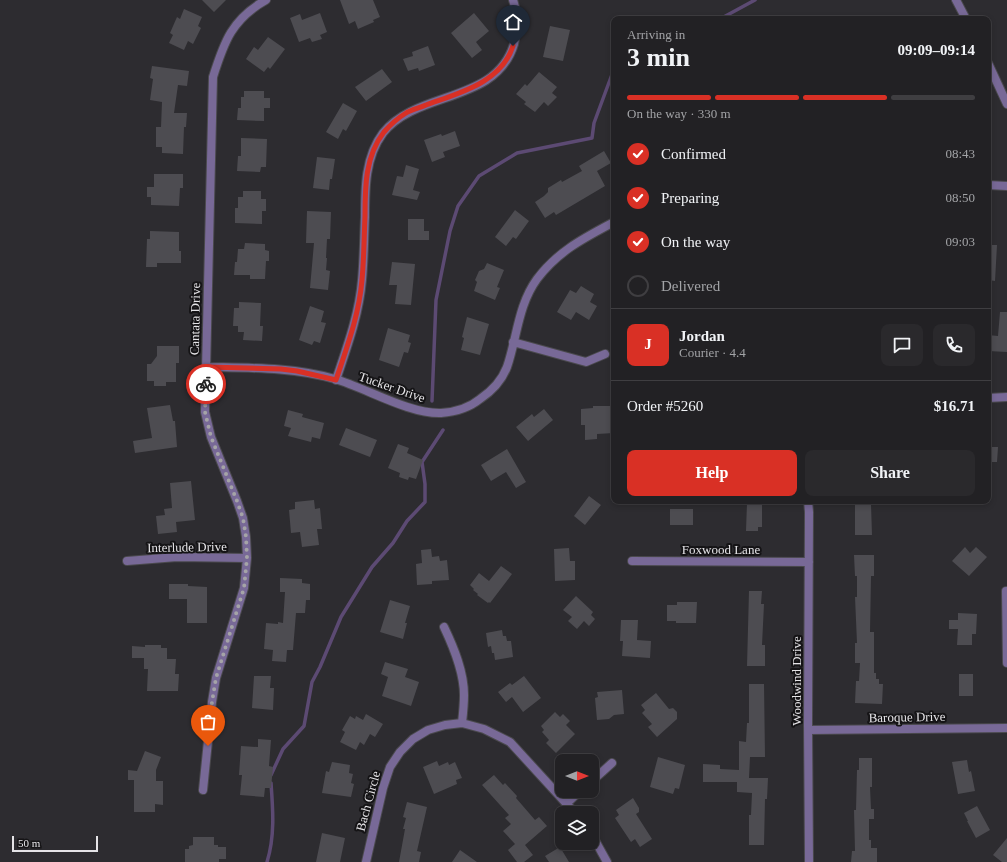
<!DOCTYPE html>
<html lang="en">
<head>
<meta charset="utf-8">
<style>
  :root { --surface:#222124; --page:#2a292c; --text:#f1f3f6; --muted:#a2a3a6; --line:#3f3e41; --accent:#d93025 }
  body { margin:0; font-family:"Times New Roman",serif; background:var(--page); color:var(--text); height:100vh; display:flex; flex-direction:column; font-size:15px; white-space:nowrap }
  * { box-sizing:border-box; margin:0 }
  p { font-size:13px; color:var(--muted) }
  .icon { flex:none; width:22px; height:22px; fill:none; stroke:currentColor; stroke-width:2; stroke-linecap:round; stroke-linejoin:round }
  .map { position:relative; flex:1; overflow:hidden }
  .sheet { position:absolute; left:611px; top:16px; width:380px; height:488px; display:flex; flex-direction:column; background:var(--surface); border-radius:8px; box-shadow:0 2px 6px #0003,0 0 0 1px var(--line) }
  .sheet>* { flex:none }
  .needle { width:26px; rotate:90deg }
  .buttons { position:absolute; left:555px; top:754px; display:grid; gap:8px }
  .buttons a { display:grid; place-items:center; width:44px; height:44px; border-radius:8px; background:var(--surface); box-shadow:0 2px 6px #0003,0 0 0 1px var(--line); font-size:20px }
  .scale { position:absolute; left:12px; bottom:10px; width:86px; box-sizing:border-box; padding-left:4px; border:2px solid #e5e4e7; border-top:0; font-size:11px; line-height:14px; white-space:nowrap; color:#e5e4e7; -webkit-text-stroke:3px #151416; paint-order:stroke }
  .pin { position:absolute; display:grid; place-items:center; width:34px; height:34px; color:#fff; margin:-41px -17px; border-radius:50% 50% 50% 0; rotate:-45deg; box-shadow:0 0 4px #0007 }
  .pin .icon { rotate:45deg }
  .courier { position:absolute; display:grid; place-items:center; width:40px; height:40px; margin:-20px; border:3px solid #d93025; border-radius:50%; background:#fff; color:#222; box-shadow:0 1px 5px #0007 }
  .summary em { font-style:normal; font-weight:600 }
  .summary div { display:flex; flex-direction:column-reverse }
  .summary { display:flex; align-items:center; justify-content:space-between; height:68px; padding:0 16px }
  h1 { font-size:26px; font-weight:600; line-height:30px }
  .bar { display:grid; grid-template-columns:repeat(4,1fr); gap:6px 4px; align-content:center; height:48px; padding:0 16px }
  .bar i { height:5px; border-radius:3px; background:var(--line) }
  .bar .active { background:var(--accent) }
  .bar p { grid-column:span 4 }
  .line { display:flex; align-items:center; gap:10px; padding:0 16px; border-top:1px solid var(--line) }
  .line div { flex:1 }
  .round { display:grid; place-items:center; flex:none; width:42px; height:42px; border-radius:8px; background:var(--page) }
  ol { padding:0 16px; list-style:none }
  li { display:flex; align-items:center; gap:12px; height:44px }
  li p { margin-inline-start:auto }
  li .icon { padding:4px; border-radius:50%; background:var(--accent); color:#fff; stroke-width:4 }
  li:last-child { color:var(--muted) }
  li i { width:22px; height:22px; border:2px solid var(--line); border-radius:50% }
  .button { display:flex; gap:8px; margin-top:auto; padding:8px 16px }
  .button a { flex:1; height:46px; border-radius:8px; background:var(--accent); color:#fff; font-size:16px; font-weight:600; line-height:46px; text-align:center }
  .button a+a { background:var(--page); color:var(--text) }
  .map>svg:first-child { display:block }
</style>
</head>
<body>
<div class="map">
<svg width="1007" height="862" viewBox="0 0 1007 862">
  <rect width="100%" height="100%" fill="#2d2c30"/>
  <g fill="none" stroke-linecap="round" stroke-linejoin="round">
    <path stroke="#5c4a73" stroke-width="3.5" d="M720,19L755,0
      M432,401L436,300L450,231L458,206L479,176L517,153L592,138L594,123L614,69
      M271,775L283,749L304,726L312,682L320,667L341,617L372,567L393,543L407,521L425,502V484L422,462L443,430
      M267,862C275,836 273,810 271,783"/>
  </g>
  <path fill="#4d4c51" d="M202,0H226L214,12Z
    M340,0H373L380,17L373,20L374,22L358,29L355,21L349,24Z
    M184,9L202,17L198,26L201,28L193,44L188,41L184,50L169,43L173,35L170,33L177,17L180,19Z
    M320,13L327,32L320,35L322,39L312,42L310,38L299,42L290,18L300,14L302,20Z
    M474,13L489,31L476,42L482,50L472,58L451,33Z
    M550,26L570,30L563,61L543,57Z
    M268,37L285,49L270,69L268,67L264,72L246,59L254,47L258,50Z
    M428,46L435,65L419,71L418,68L408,71L403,59L413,56L412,52Z
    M152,66L189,71L187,86L178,85L174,113H187L186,127H184L183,154L162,153V147H156V127H161L162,102L150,100L153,79L150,78Z
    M382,69L392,82L366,101L355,87Z
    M539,72L557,87L552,93L557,97L548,106L544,102L535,112L524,104L526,102L516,94L525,84L527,86Z
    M244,91H264V98H270V108H264V121L237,120L238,108H241V97H244Z
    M343,103L357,111L346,131L343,129L338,139L326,132Z
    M455,131L460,146L443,152L445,157L432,162L424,140L441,134L442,136Z
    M241,138L267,139L266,167H261L260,172L237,171L238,156H241Z
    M604,151L611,163L597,171L605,186L556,215L554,212L545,218L535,202L544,196L548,192V188L561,180L562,182L582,171L579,166Z
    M317,157L335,159L332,179H330L329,190L313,188Z
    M406,165L419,169L413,190L420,192L417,200L392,195L397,176L403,177Z
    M154,174H183V188H180L179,206L151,205V197H147V187H154Z
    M243,191H261V199H266V211H262V224L235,223V208H238V197H243Z
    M515,210L529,221L516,239L513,237L506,246L495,237Z
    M307,211L331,212L330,239H327L326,258H327L326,270L330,271L328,290L310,288L314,243H306Z
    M408,219H424V231H429V240H408Z
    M150,231L179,232V251H181V263H157V267H146L147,239H150Z
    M245,243L265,244V250L269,251V261H266L265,279H250V275H234L235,262H237L238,249H244Z
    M988,245H997L995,281L988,280Z
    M392,262L415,264L411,305L395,304L397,285H389Z
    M487,263L504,270L497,287L500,288L495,300L474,291L477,282L475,280L479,271L484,269Z
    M581,286L594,294L590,302L597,306L589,320L576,312L571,320L557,312L570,290L576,293Z
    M239,302L261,303L260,326H263L262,341L243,340L244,332H238V326H233L234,308H239Z
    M310,306L324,311L321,322L326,323L320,343L314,341L312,345L299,340Z
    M1000,312H1007V352L988,351V335L998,336Z
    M467,317L489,324L480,355L461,350L464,338L462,337Z
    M388,328L410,335L408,342L411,343L408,353L404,352L399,367L379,360Z
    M157,346H179V363H176V382H166V386H154V381H147V364H151L157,356Z
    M170,405L173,421H175L177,447L135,453L133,441L152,438L147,408Z
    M593,406H614V433L597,434V439L585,440V425H581V409L593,408Z
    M544,409L553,420L528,441L516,427L532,414L534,417Z
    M288,410L303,414L302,417L324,423L320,439L312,437L311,442L288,436L291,428L284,426Z
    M346,428L377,440L370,457L339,445Z
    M398,444L409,448L407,453L423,460L416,479L409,477L408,480L399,477L400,473L388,468Z
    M988,447H998L997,462H988Z
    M507,449L526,482L516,488L506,472L491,481L481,465Z
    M191,481L195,520L176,522L177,532L158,534L156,516L165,515L164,509L172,508L170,483Z
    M589,496L601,505L585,525L574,516Z
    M314,500L315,509L320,508L322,529H317L319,545L302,547L300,532L291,533L289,510L295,509V502Z
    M747,503H762V527H758V531H746Z
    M871,504L872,535H855V505Z
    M670,509H693V525H670Z
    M965,547L970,553L976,547L987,557L969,576L952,561Z
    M569,548L570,561H575V580L555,581L554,549Z
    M431,549L432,557L439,556L440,561L447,560L449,580L432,581V584L417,585L416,564L422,563L421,550Z
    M854,555H874V576H871L870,632H874V673H876V679H879V684H883L882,704L855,703L856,681H859L860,663H855V643H857L855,597H857V576H855Z
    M501,566L512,574L490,603L489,602L488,603L477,595L478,594L473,590L474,589L470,585L479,573L489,581Z
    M280,578L302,579V583L310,584V600H306L305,613H296L293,650H287L286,662L272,661L273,650L264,649L266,623L278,624V622L283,623L285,592H280Z
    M169,584H188V586L207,587V623H187V599H169Z
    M749,591H762L761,604H764L762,645H765V666H747Z
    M576,596L593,612L591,615L595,619L589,626L584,621L577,629L568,621L572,617L563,610Z
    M390,600L410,606L405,623H407L403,639L380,632Z
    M677,602H697L696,623H676V621H667V605H677Z
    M958,613L977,614L976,634H972V645H957L958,629H949V620H958Z
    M621,620H638L637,640L651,641L650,658L622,656L623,641H620Z
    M502,630L503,636H506L507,641H511L513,657L495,660L494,653H492L491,646L488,647L486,633Z
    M145,645H161V648H167V659H176L175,674H179L178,691H147L148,669H144V658H132V646L145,647Z
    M385,662L408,669L405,677L419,682L411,706L382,696L388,677L381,674Z
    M959,674H973V696H959Z
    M254,676H271L270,688H274L273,710L252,708Z
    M524,676L541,698L523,712L512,697L506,702L498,692L510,683L512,685Z
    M749,684H764L765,757H750L749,778H768L767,799H765L764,845H749V815H751L752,793L737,792V782H703V764L720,765V769L739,770V741L746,742L747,723H749Z
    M622,690L624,714L614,715L609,719L597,720L595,698L598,697L597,692Z
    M656,693L669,709L673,708L677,712V719L657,737L648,727L652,724L642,713L645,710L641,705Z
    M555,712L560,717L563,714L570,721L566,725L575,734L556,753L546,743L549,740L542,732L544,730L541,726Z
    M366,714L383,724L375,737L370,734L364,745L360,742L356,750L340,742L345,732L342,730L350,716L355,719L356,716L363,720Z
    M258,739L271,740L269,766L273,767L271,788H265L264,797L240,795L242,775H239L241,746L258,747Z
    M145,751L161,757L156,770V781H163V805L155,804V812H134V780H128V770L137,771Z
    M658,757L685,765L679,789L675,788L673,794L650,787Z
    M859,758H872V787H870L871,809H874V819H869V840H871V848H877V862H851L852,851H855L854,810H856L857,770H859Z
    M967,760L969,772L971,771L975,791L958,794L952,762Z
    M437,761L439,766L448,762L449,765L455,762L462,778L456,780L457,784L434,794L423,767Z
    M332,762L350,765L349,773L353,774L351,783L354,784L351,797L322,793L326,771L329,772Z
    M494,775L503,785L505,783L517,796L516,798L535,820L539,817L547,826L525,845L533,855L524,862H517L508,850L515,844L503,831L511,824L505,818L509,815L482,785Z
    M633,798L639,808V812L636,814L652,839L640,847L635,839L631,842L615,818L619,815L616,810Z
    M407,802L427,807L417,851L421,852L419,862H399L405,829H403L406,818L403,817Z
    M977,806L990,830L976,838L967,821H968L964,813Z
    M322,833L345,838L340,862H316Z
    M193,837H214V845H218V847H226V859H219V862H185V849H189V846L193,845Z
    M1007,838V862H1002L993,855Z
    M560,847L569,862H549L545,856Z
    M460,850L477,862H452Z"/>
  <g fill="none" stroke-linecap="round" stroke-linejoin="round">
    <defs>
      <path id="minor" d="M956,0L966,19
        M988,63L1007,104
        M988,185L1007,186
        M513,342L586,362L605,354
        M206,367C250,368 293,367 335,379C366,388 409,414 441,413C455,412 469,408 480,399C492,391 502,380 507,367C517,338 518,305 537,279C558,251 584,238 614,222
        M336,380C347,347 359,315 362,280C364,259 364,238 365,217C365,188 365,157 383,133C417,90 496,104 514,44C518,29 518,15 513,0
        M988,398L1007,397
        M808,501L809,512L808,724L809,862
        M127,561L177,557L247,558
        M632,561L809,562
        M1006,591L1007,663
        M444,627C454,648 464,672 464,695C464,704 463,714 462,723
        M808,730L1007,728
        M592,781L612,763
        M203,790L212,702L216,678L244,588L247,558L246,537L243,518L237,501L211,437L205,412L213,77C224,42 232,19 266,0
        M567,803L580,791
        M592,835L607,862
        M366,862L383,788L390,767L400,752L413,739L428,730L445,725L462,723L484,729L510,742L575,813"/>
    </defs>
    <use href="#minor" stroke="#4a494d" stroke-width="10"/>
    <use href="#minor" stroke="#786997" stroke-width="8"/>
  </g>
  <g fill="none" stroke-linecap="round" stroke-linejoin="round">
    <path stroke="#a5a4a7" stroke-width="4" stroke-dasharray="0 7.2" d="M206,384L205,412L211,437L237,501L243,518L246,537L247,558L244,588L216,678L212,702L208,746"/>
    <path stroke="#d93025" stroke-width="5" d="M206,384V367L281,369L297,371L336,380C347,347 359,315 362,280C364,259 364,238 365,216C365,188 365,156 384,132C390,125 398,118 406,113C412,109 420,108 426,105C459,93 501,83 513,46"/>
  </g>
  <g text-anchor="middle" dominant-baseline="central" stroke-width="4" stroke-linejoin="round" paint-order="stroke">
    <g font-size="13" fill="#e5e4e7" stroke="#151416">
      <text transform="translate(195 319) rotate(-89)">Cantata Drive</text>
      <text transform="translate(392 387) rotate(19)">Tucker Drive</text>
      <text transform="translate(187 547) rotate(-1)">Interlude Drive</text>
      <text x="721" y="549">Foxwood Lane</text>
      <text transform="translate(796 681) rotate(-90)">Woodwind Drive</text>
      <text transform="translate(907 717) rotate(-1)">Baroque Drive</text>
      <text transform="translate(368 801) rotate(-75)">Bach Circle</text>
    </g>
  </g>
</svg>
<div class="buttons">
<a><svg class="needle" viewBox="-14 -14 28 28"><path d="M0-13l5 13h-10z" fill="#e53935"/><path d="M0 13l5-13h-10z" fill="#a2a3a6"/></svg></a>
<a><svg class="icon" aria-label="layers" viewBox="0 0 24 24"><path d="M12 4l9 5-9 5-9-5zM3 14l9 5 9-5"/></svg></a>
</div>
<div class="scale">50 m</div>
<div class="pin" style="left:208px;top:746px;background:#ea580c"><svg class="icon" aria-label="bag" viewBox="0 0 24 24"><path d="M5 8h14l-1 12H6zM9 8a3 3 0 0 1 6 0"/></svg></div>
<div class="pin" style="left:513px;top:46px;background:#1f2937"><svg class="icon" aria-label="home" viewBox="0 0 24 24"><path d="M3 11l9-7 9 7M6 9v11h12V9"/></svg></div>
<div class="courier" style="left:206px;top:384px"><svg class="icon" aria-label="bike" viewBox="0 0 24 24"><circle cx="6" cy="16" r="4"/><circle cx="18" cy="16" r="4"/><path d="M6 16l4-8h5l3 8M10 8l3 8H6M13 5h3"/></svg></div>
<section class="sheet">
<div class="summary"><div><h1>3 min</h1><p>Arriving in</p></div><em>09:09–09:14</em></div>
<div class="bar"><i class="active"></i><i class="active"></i><i class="active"></i><i></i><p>On the way · 330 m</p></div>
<ol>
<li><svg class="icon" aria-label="check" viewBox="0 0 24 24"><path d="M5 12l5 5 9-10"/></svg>Confirmed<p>08:43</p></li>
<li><svg class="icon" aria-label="check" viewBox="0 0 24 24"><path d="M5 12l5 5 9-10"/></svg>Preparing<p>08:50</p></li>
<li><svg class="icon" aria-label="check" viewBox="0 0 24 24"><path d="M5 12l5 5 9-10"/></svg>On the way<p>09:03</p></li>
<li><i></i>Delivered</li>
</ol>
<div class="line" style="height:72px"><b class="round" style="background:var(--accent);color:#fff">J</b><div><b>Jordan</b><p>Courier · 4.4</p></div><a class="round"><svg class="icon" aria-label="chat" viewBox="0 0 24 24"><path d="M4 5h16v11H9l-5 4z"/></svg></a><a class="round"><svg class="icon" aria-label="phone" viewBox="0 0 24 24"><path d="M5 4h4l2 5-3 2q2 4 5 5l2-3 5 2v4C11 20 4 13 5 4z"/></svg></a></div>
<div class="line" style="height:52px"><div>Order #5260</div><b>$16.71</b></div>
<div class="button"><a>Help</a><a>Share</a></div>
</section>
</div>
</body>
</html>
